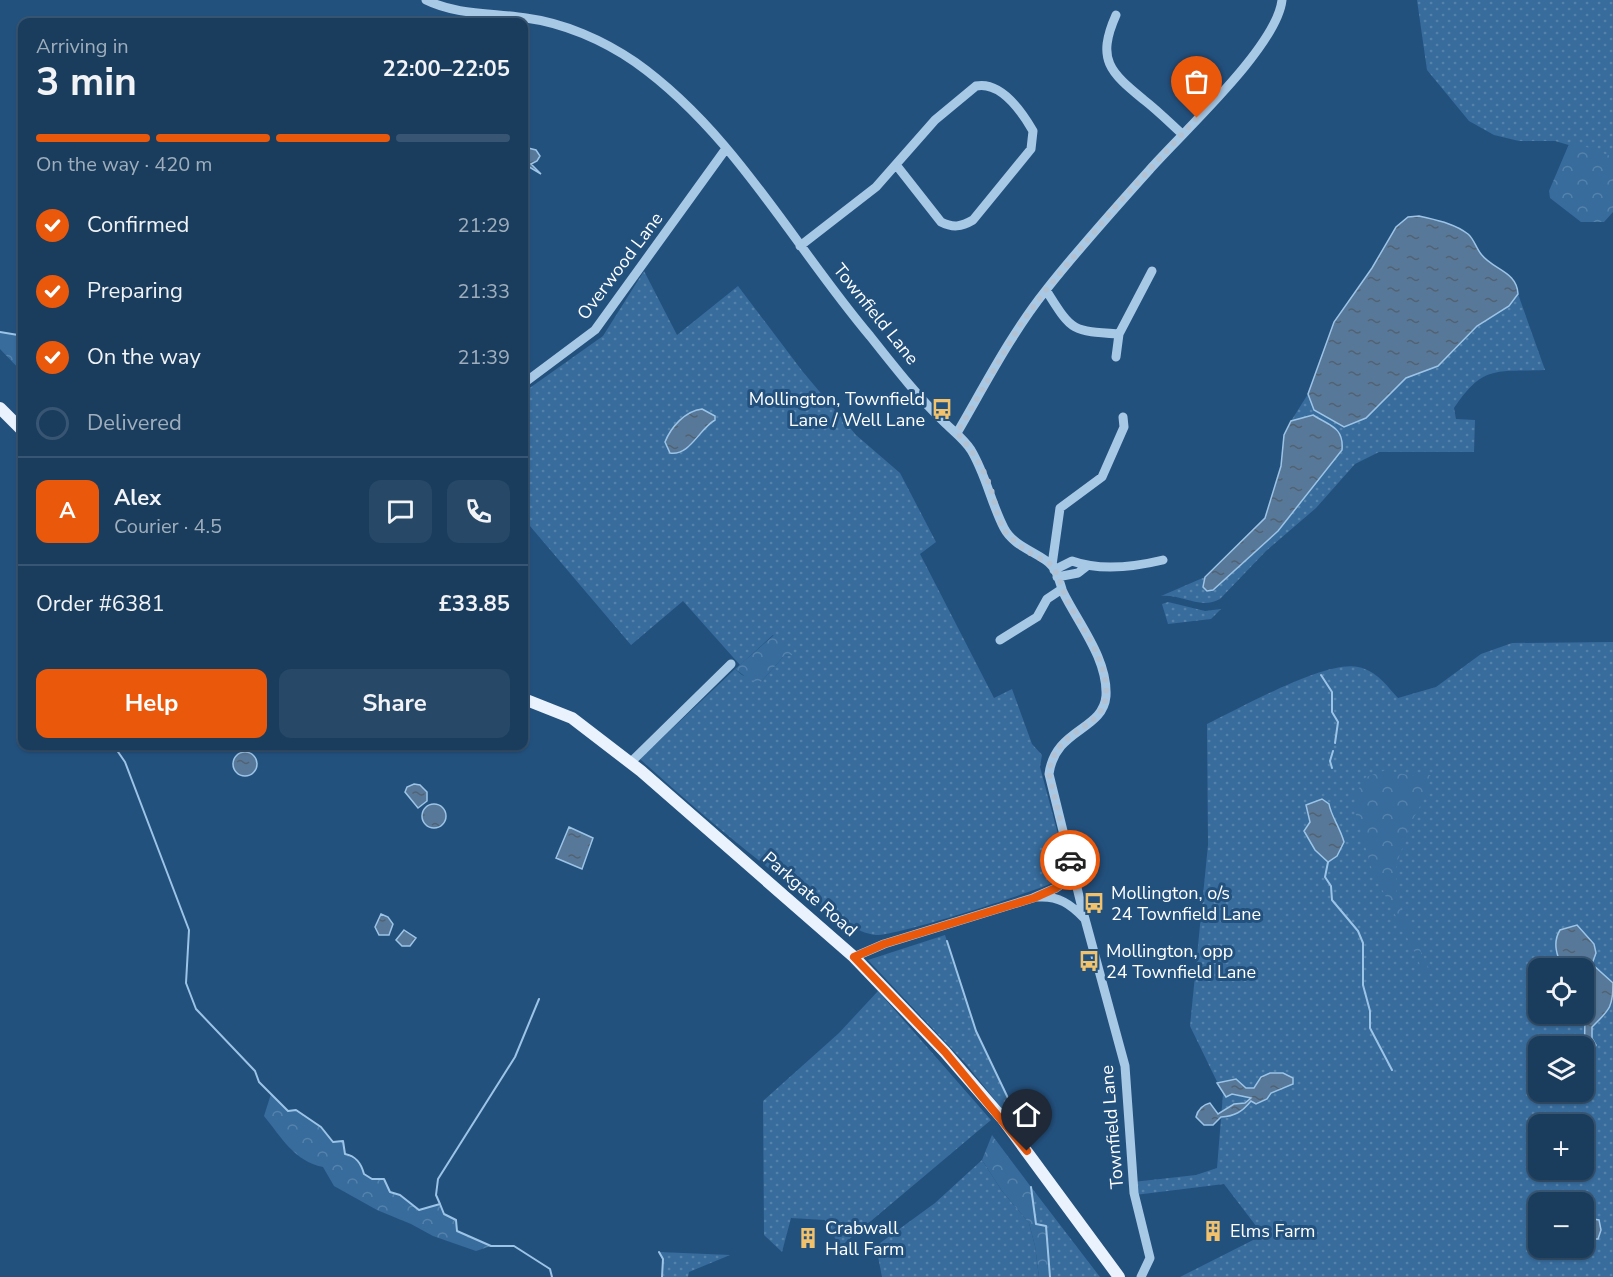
<!DOCTYPE html>
<html lang="en">
<head>
<meta charset="utf-8">
<style>
  :root { --surface:#1a3d5e; --page:#274867; --text:#f1f3f6; --muted:#9faebc; --line:#385673; --accent:#ea580c }
  body { margin:0; font-family:"Nunito Sans",sans-serif; background:var(--page); color:var(--text); height:100vh; display:flex; flex-direction:column; font-size:22px; white-space:nowrap }
  * { box-sizing:border-box; margin:0 }
  p { font-size:20px; color:var(--muted) }
  .icon { flex:none; width:33px; height:33px; fill:none; stroke:currentColor; stroke-width:2; stroke-linecap:round; stroke-linejoin:round }
  .map { position:relative; flex:1; overflow:hidden }
  .details { position:absolute; left:18px; top:18px; width:510px; height:732px; display:flex; flex-direction:column; background:var(--surface); border-radius:12px; box-shadow:0 2px 4px #0004,0 0 0 2px var(--line) }
  .details>* { flex:none }
  .tools { position:absolute; left:1528px; top:958px; display:grid; gap:12px }
  .tools a { display:grid; place-items:center; width:66px; height:66px; border-radius:12px; background:var(--surface); box-shadow:0 2px 4px #0004,0 0 0 2px var(--line); font-size:30px }
  .pin { position:absolute; display:grid; place-items:center; width:51px; height:51px; color:#fff; margin:-62px -26px; border-radius:50% 50% 50% 0; rotate:-45deg; box-shadow:0 0 6px #0007 }
  .pin .icon { rotate:45deg }
  .courier { position:absolute; display:grid; place-items:center; width:60px; height:60px; margin:-30px; border:4px solid #ea580c; border-radius:50%; background:#fff; color:#222; box-shadow:0 2px 8px #0007 }
  .summary em { font-style:normal; font-weight:700 }
  .summary div { display:flex; flex-direction:column-reverse }
  .summary { display:flex; align-items:center; justify-content:space-between; height:102px; padding:0 18px }
  h1 { font-size:39px; font-weight:700; line-height:45px }
  .bar { display:grid; grid-template-columns:repeat(4,1fr); gap:9px 6px; align-content:center; height:72px; padding:0 18px }
  .bar i { height:8px; border-radius:4px; background:var(--line) }
  .bar .active { background:var(--accent) }
  .bar p { grid-column:span 4 }
  .line { display:flex; align-items:center; gap:15px; padding:0 18px; border-top:2px solid var(--line) }
  .line div { flex:1 }
  .round { display:grid; place-items:center; flex:none; width:63px; height:63px; border-radius:12px; background:var(--page) }
  ol { padding:0 18px; list-style:none }
  li { display:flex; align-items:center; gap:18px; height:66px }
  li p { margin-inline-start:auto }
  li .icon { padding:6px; border-radius:50%; background:var(--accent); color:#fff; stroke-width:4 }
  li:last-child { color:var(--muted) }
  li i { width:33px; height:33px; border:3px solid var(--line); border-radius:50% }
  .button { display:flex; gap:12px; margin-top:auto; padding:12px 18px }
  .button a { flex:1; height:69px; border-radius:12px; background:var(--accent); color:#fff; font-size:24px; font-weight:700; line-height:69px; text-align:center }
  .button a+a { background:var(--page); color:var(--text) }
  .map>svg:first-child { display:block }
</style>
</head>
<body>
<div class="map">
<svg width="1613" height="1277" viewBox="0 0 1613 1277">
  <defs>
    <pattern id="green-dots" width="8" height="8" patternUnits="userSpaceOnUse" patternTransform="scale(1.5)"><rect width="8" height="8" fill="#376c9c"/><path d="M2 2h.1M6 6h.1" fill="none" stroke="#5582ab" stroke-width="1.8" stroke-linecap="round"/></pattern>
    <pattern id="forest-crowns" width="20" height="18" patternUnits="userSpaceOnUse" patternTransform="scale(1.5)"><rect width="20" height="18" fill="#376c9c"/><path d="M2 6a3 3 0 1 1 6 0M12 15a3 3 0 1 1 6 0" fill="none" stroke="#5582ab"/></pattern>
    <pattern id="water-ripples" width="26" height="14" patternUnits="userSpaceOnUse" patternTransform="scale(1.5)"><rect width="26" height="14" fill="#577898"/><path d="M2 4q2-2 4 0t4 0M15 11q2-2 4 0t4 0" fill="none" stroke="#526272"/></pattern>
  </defs>
  <rect width="100%" height="100%" fill="#23517e"/>
  <path fill="url(#green-dots)" fill-rule="evenodd" d="M1417,0H1613V158L1555,141H1519L1494,135L1469,121L1427,70Z
    M644,271L677,335L738,286L803,372L856,435L900,473L936,542L920,554L994,698L1012,689L1032,744L1042,755L1040,767L1066,864L1067,872L1063,878C1045,889 894,937 876,935C856,933 836,916 820,905C756,862 698,811 640,759L735,669L742,675L761,682L784,656L792,655L773,635L740,665L683,601L631,645L524,519V392L603,336ZM694,411L715,420L698,433L694,441L675,424Z
    M1518,294L1545,370C1497,372 1483,364 1454,408L1456,419L1475,420L1474,452H1379L1355,464L1316,508L1266,551L1220,599C1200,610 1182,594 1161,596L1205,577L1203,587L1207,591L1213,589L1278,531L1342,450L1339,431L1313,415L1291,421L1308,394L1314,410L1343,427L1360,421L1378,407L1406,378L1438,366L1477,326L1509,306Z
    M1168,602L1205,611L1221,609L1211,619L1168,624L1162,604Z
    M1613,642V1277H1180L1263,1235L1224,1184L1135,1195L1133,1182L1196,1175L1217,1168L1223,1094L1190,1026L1208,845L1207,724C1241,708 1325,660 1358,667C1377,671 1386,685 1398,698L1436,687L1481,654L1512,643ZM1539,969H1584V1014H1539ZM1539,1047H1584V1092H1539ZM1539,1125H1584V1170H1539ZM1539,1203H1584V1248H1539Z
    M945,935L976,1031L1033,1147L966,1064L868,960Z
    M878,991L991,1120L840,1247L825,1220L791,1218L782,1252L764,1235L763,1101L839,1033Z
    M982,1160L1002,1191L1029,1223L1035,1246L1039,1277H882L876,1246L935,1203Z
    M1031,1187L1100,1277H1050L1046,1226L1036,1224Z
    M659,1252L730,1255L689,1272L688,1277H662L663,1259Z"/>
  <path fill="url(#forest-crowns)" d="M1569,144L1584,146L1613,157V212L1604,222H1581L1550,198L1549,191Z
    M0,332L18,335V359L22,364V372L0,349Z
    M774,635L793,655L784,656L761,682L750,680L735,669Z
    M1386,770L1412,776L1431,775L1426,795L1412,821L1396,865V899L1431,973L1424,978L1418,959L1372,870L1354,808L1357,792L1366,777Z
    M271,1094L288,1111L296,1110L321,1127L333,1142L343,1141L345,1154L361,1163L364,1174L372,1179H384L390,1192L400,1195L419,1210L440,1204L444,1214L456,1220L457,1231L491,1246L476,1251L433,1236L411,1224L377,1210L334,1186L323,1167C294,1161 282,1138 264,1116Z
    M992,1135L1031,1187L1036,1223L1046,1226L1050,1277H1039L1035,1246L1029,1223L1002,1191L982,1160Z"/>
  <path fill="url(#water-ripples)" stroke="#9cc4e7" stroke-width="1.5" d="M528,148L536,150L540,156L537,161L531,164L541,174L524,164Z
    M1419,216C1435,220 1454,223 1468,234C1474,239 1476,248 1481,254C1493,270 1517,271 1518,294L1509,306L1477,326L1438,366L1406,378L1366,418L1344,427L1314,410L1308,394L1334,322L1372,268L1396,227L1408,217Z
    M702,409L715,416V420C699,429 690,456 670,453L665,442C671,427 685,411 702,409Z
    M1313,415C1330,426 1344,427 1342,450L1278,531L1213,590L1207,591L1203,587L1205,577L1265,518L1281,466L1284,435L1291,421Z
    M233 764a12 12 0 1 1 24 0a12 12 0 1 1-24 0Z
    M414,784L420,785L427,792V801L418,808L405,792L407,787Z
    M1322,799L1329,804C1331,816 1340,827 1344,842L1337,856L1328,862L1315,850L1304,831L1310,822L1306,805Z
    M422 816a12 12 0 1 1 24 0a12 12 0 1 1-24 0Z
    M569,827L593,838L582,869L556,858Z
    M381,914L388,917L393,924L389,935H379L375,927Z
    M1577,925L1594,944L1596,953L1592,964L1613,983C1613,1008 1609,1010 1592,1027V1038L1596,1045L1584,1072L1585,1017L1577,1014H1584V969H1563C1557,956 1552,943 1560,930Z
    M404,930L416,938L410,946H402L396,940Z
    M1270,1073H1283L1293,1078V1084L1271,1093L1267,1099L1256,1104L1251,1101C1242,1112 1235,1116 1221,1117L1213,1125H1204L1196,1117C1198,1109 1202,1105 1210,1103L1218,1114L1234,1104L1245,1103L1251,1098L1232,1094L1226,1097L1217,1083L1236,1079L1246,1088H1254L1261,1077Z
    M1593,1219L1599,1220L1601,1230L1598,1239H1589V1223Z"/>
  <g fill="none" stroke-linecap="round" stroke-linejoin="round">
    <path stroke="#9cc4e7" stroke-width="2" d="M0,332L18,335V359L22,364
      M1321,675L1332,692V712L1338,722L1335,743
      M114,746L125,762L189,930L186,983L196,1009L255,1071L259,1082L288,1111L296,1110L321,1127L333,1142L343,1141L345,1154C356,1156 361,1163 364,1174L372,1179H384L390,1192L400,1195L419,1210L440,1204L444,1214L456,1220L457,1231L491,1246H514L550,1269L552,1277
      M1332,768L1330,761L1333,751
      M1328,862L1325,877L1331,886L1332,900L1358,931L1363,943V985L1370,1011V1028L1392,1070
      M947,941L976,1031L1018,1119
      M1031,1187L1036,1224L1046,1226L1050,1277
      M440,1204L436,1195L438,1179L515,1057L539,999
      M659,1252L663,1259L662,1277"/>
    <path stroke="#a8c9e6" stroke-width="9" d="M426,0C456,15 493,13 526,18C564,23 603,40 635,62C734,132 793,245 870,336C893,365 917,396 944,422C953,431 964,439 971,450C986,475 991,503 1004,528C1014,548 1043,554 1052,566C1058,572 1060,584 1063,592C1078,623 1108,659 1106,696C1103,731 1055,728 1049,774L1082,908L1125,1066L1134,1193L1150,1258L1141,1277
      M1116,15C1096,60 1110,72 1144,100C1157,110 1169,122 1182,134
      M800,246L876,187L935,120L976,86C1001,81 1022,112 1033,131L1031,149L973,220C961,227 953,228 941,222L897,166
      M1046,290C1072,331 1070,331 1119,334L1116,357
      M1119,334L1152,271
      M524,383L595,330L725,150
      M957,433C985,385 1011,334 1046,290C1079,248 1116,207 1152,167C1185,130 1277,46 1282,0
      M1052,565L1060,508L1102,477L1124,427L1123,417
      M1054,570L1072,561C1100,571 1134,567 1163,560
      M1057,577L1078,573L1087,566
      M1000,640L1037,617L1047,599L1062,589
      M630,763L731,664
      M1039,897C1059,896 1070,904 1084,918
      M854,957L884,944L1033,898L1056,888L1074,876"/>
    <path stroke="#e9f2fd" stroke-width="12" d="M0,408L22,430
      M524,699L572,718L641,771L854,957L945,1052L1002,1118L1119,1277"/>
  </g>
  <g fill="none" stroke-linecap="round" stroke-linejoin="round">
    <path stroke="#b2c2d2" stroke-width="6" stroke-dasharray="0 10.8" d="M1070,860L1049,774C1054,727 1102,732 1106,696C1109,662 1081,628 1067,600C1062,589 1059,575 1052,566C1047,560 1035,557 1029,552C1021,547 1010,538 1005,531C997,520 995,500 990,487C983,467 971,449 957,433L1022,322L1046,290L1116,206L1197,118"/>
    <path stroke="#ea580c" stroke-width="8" d="M1027,1151L945,1052L854,957L884,944L1034,898L1056,888L1074,876L1070,860"/>
  </g>
  <defs>
    <symbol id="bus-bare" viewBox="-9 -9 18 18"><path d="M-5-6H5V4H4V6H2V4H-2V6H-4V4H-5ZM-3.5-4V0h7V-4ZM-3.5 1.2v1.5H-2V1.2ZM2 1.2v1.5H3.5V1.2Z" fill="#f1c16b" stroke="#23517e" stroke-width="2.5" paint-order="stroke"/></symbol>
    <symbol id="building-bare" viewBox="-9 -9 18 18"><path d="M-4-6H4V6H1V3H-1V6H-4ZM-2.5-4.3h1.7v1.8h-1.7ZM.8-4.3h1.7v1.8H.8ZM-2.5-1h1.7V.8h-1.7ZM.8-1h1.7V.8H.8Z" fill="#f1c16b" stroke="#23517e" stroke-width="2.5" paint-order="stroke"/></symbol>
  </defs>
  <g fill-rule="evenodd">
    <use href="#bus-bare" x="927" y="394" width="30" height="30"/>
    <use href="#bus-bare" x="1079" y="888" width="30" height="30"/>
    <use href="#bus-bare" x="1074" y="946" width="30" height="30"/>
    <use href="#building-bare" x="1198" y="1216" width="30" height="30"/>
    <use href="#building-bare" x="793" y="1223" width="30" height="30"/>
  </g>
  <g text-anchor="middle" dominant-baseline="central" stroke-width="6" stroke-linejoin="round" paint-order="stroke">
    <g font-size="18" fill="#fff" stroke="#23517e">
      <text transform="translate(620 266) rotate(-53)">Overwood Lane</text>
      <text transform="translate(876 314) rotate(51)">Townfield Lane</text>
      <text transform="translate(810 894) rotate(41)">Parkgate Road</text>
      <text transform="translate(1112 1127) rotate(-95)">Townfield Lane</text>
    </g>
    <g font-size="18" fill="#fff" stroke="#23517e" text-anchor="start">
      <text x="925" y="399" text-anchor="end">Mollington, Townfield<tspan x="925" dy="21">Lane / Well Lane</tspan></text>
      <text x="1111" y="893">Mollington, o/s<tspan x="1111" dy="21">24 Townfield Lane</tspan></text>
      <text x="1106" y="951">Mollington, opp<tspan x="1106" dy="21">24 Townfield Lane</tspan></text>
      <text x="825" y="1228">Crabwall<tspan x="825" dy="21">Hall Farm</tspan></text>
      <text x="1230" y="1231">Elms Farm</text>
    </g>
  </g>
</svg>
<div class="tools">
<a><svg class="icon" aria-label="locate" viewBox="0 0 24 24"><circle cx="12" cy="12" r="6"/><path d="M12 2v4M12 18v4M2 12h4M18 12h4"/></svg></a>
<a><svg class="icon" aria-label="layers" viewBox="0 0 24 24"><path d="M12 4l9 5-9 5-9-5zM3 14l9 5 9-5"/></svg></a>
<a>+</a>
<a>−</a>
</div>
<div class="pin" style="left:1197px;top:118px;background:#ea580c"><svg class="icon" aria-label="bag" viewBox="0 0 24 24"><path d="M5 8h14l-1 12H6zM9 8a3 3 0 0 1 6 0"/></svg></div>
<div class="pin" style="left:1027px;top:1151px;background:#1f2937"><svg class="icon" aria-label="home" viewBox="0 0 24 24"><path d="M3 11l9-7 9 7M6 9v11h12V9"/></svg></div>
<div class="courier" style="left:1070px;top:860px"><svg class="icon" aria-label="car" viewBox="0 0 24 24"><path d="M5 17H2v-5l4-1 3-4h7l3 4 3 1v5h-3M9 17h6M6 11h13"/><circle cx="7" cy="17" r="2"/><circle cx="17" cy="17" r="2"/></svg></div>
<section class="details">
<div class="summary"><div><h1>3 min</h1><p>Arriving in</p></div><em>22:00–22:05</em></div>
<div class="bar"><i class="active"></i><i class="active"></i><i class="active"></i><i></i><p>On the way · 420 m</p></div>
<ol>
<li><svg class="icon" aria-label="check" viewBox="0 0 24 24"><path d="M5 12l5 5 9-10"/></svg>Confirmed<p>21:29</p></li>
<li><svg class="icon" aria-label="check" viewBox="0 0 24 24"><path d="M5 12l5 5 9-10"/></svg>Preparing<p>21:33</p></li>
<li><svg class="icon" aria-label="check" viewBox="0 0 24 24"><path d="M5 12l5 5 9-10"/></svg>On the way<p>21:39</p></li>
<li><i></i>Delivered</li>
</ol>
<div class="line" style="height:108px"><b class="round" style="background:var(--accent);color:#fff">A</b><div><b>Alex</b><p>Courier · 4.5</p></div><a class="round"><svg class="icon" aria-label="chat" viewBox="0 0 24 24"><path d="M4 5h16v11H9l-5 4z"/></svg></a><a class="round"><svg class="icon" aria-label="phone" viewBox="0 0 24 24"><path d="M5 4h4l2 5-3 2q2 4 5 5l2-3 5 2v4C11 20 4 13 5 4z"/></svg></a></div>
<div class="line" style="height:78px"><div>Order #6381</div><b>£33.85</b></div>
<div class="button"><a>Help</a><a>Share</a></div>
</section>
</div>
</body>
</html>
